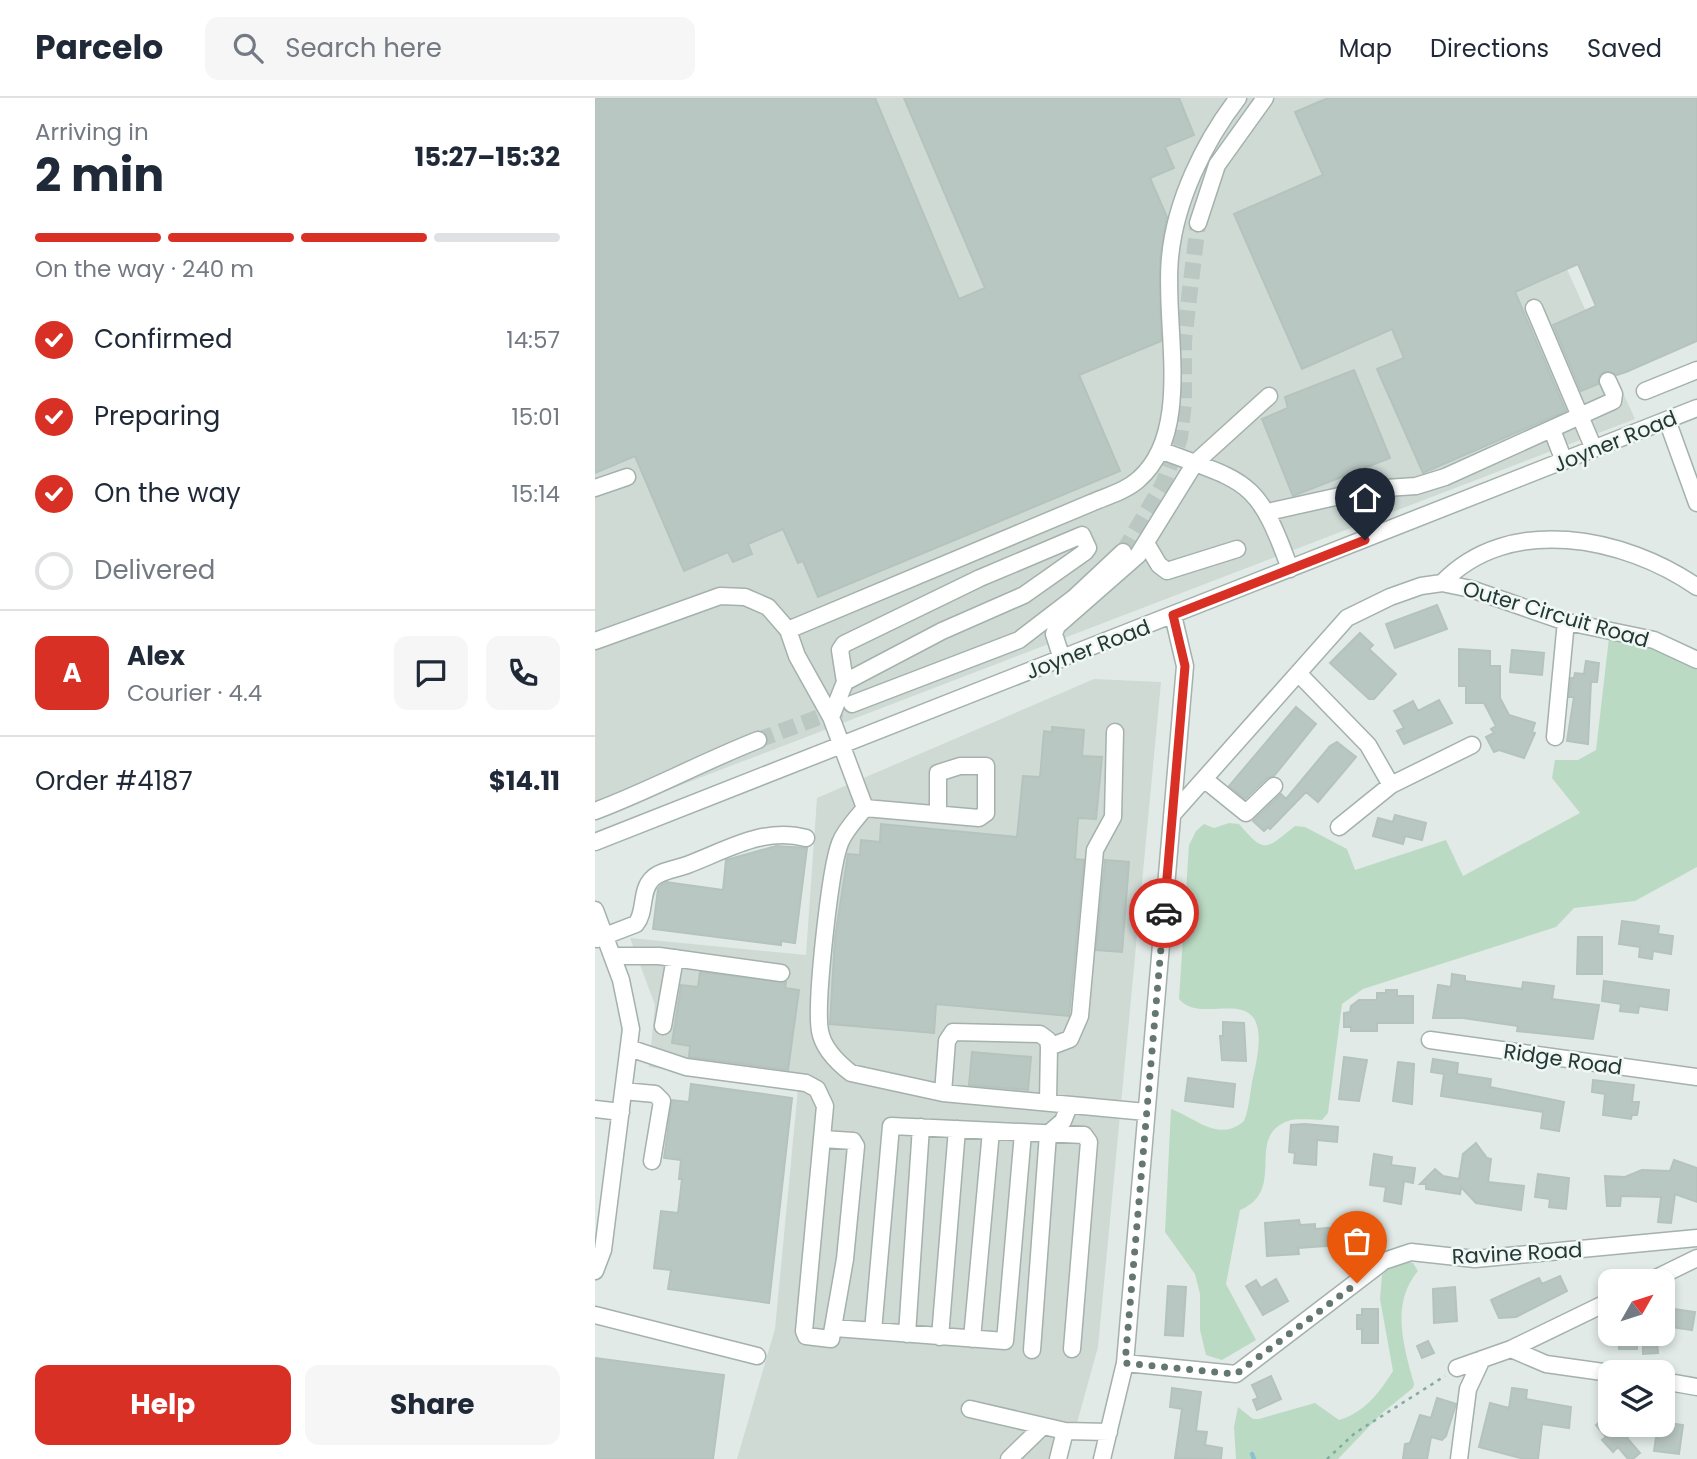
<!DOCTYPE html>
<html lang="en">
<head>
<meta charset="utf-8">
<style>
  :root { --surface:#fff; --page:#f6f6f7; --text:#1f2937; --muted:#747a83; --line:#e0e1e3; --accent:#d93025 }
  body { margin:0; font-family:Poppins,sans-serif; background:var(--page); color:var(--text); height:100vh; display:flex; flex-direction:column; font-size:26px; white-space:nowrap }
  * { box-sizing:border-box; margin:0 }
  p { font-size:23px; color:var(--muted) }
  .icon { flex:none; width:38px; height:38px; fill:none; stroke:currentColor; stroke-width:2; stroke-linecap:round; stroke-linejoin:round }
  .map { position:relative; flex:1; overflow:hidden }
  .details { display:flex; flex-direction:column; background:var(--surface); width:595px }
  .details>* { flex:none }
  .needle { width:46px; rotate:51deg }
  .controls { position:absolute; left:1003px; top:1171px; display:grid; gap:14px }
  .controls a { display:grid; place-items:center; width:77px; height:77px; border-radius:14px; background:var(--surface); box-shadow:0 4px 10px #0003; font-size:35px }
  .pin { position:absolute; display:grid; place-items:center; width:60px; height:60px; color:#fff; margin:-72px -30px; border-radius:50% 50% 50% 0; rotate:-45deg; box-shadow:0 0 7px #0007 }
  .pin .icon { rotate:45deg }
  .courier { position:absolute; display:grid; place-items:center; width:70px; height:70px; margin:-35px; border:5px solid #d93025; border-radius:50%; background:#fff; color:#222; box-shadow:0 2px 9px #0007 }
  .overview em { font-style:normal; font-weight:700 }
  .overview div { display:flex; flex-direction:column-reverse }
  .overview { display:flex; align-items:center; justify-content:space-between; height:119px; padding:0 35px }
  h1 { font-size:46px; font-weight:700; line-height:52px }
  .bar { display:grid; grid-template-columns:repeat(4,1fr); gap:10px 7px; align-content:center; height:84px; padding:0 35px }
  .bar i { height:9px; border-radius:5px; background:var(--line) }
  .bar .on { background:var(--accent) }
  .bar p { grid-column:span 4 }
  .line { display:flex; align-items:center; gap:18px; padding:0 35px; border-top:2px solid var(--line) }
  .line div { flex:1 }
  .round { display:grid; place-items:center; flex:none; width:74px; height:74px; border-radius:14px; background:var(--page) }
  ol { padding:0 35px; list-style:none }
  li { display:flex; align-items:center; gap:21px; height:77px }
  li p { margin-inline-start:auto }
  li .icon { padding:7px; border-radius:50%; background:var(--accent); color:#fff; stroke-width:4 }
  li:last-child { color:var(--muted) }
  li i { width:38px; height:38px; border:4px solid var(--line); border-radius:50% }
  .action { display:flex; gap:14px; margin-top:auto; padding:14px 35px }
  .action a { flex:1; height:80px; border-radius:14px; background:var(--accent); color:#fff; font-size:28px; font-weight:700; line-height:80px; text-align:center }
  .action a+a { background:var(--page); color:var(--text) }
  header { display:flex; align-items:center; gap:42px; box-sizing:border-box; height:98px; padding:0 35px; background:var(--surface); border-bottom:2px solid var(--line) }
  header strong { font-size:33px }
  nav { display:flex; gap:38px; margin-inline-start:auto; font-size:24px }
  .search { width:490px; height:63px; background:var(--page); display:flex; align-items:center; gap:18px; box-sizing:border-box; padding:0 24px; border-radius:14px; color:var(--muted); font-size:26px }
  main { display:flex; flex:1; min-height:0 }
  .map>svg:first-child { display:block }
</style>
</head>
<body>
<header>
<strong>Parcelo</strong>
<div class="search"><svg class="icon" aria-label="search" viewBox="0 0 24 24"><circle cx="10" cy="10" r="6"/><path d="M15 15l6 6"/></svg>Search here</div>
<nav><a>Map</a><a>Directions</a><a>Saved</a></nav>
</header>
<main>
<section class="details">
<div class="overview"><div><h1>2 min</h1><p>Arriving in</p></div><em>15:27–15:32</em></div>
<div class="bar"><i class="on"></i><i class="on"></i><i class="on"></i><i></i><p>On the way · 240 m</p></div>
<ol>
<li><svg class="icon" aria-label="check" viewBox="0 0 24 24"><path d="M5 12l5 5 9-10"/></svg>Confirmed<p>14:57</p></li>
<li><svg class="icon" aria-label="check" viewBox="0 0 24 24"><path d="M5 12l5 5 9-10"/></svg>Preparing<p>15:01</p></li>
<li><svg class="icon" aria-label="check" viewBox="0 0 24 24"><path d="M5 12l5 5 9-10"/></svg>On the way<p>15:14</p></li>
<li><i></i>Delivered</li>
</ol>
<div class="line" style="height:126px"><b class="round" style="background:var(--accent);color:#fff">A</b><div><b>Alex</b><p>Courier · 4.4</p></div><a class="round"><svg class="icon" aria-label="chat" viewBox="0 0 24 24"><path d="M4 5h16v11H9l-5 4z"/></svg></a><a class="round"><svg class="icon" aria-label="phone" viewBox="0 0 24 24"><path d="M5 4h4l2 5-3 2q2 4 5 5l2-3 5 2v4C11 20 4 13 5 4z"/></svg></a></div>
<div class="line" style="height:91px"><div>Order #4187</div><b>$14.11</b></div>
<div class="action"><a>Help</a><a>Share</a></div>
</section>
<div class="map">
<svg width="1102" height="1361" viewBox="0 0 1102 1361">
  <rect width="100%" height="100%" fill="#e1eae6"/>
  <path fill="#cfdad5" d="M0,0H894L1040,321L0,720Z
    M499,581L566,584L503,1249L472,1361H142L180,1231L203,991L54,969L60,907L35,840L211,857L222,700Z"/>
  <path fill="#bbdac4" d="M1014,540L1064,552L1102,572V769L1040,803L979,810L961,829L768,891L747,906L733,1015L727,1022C717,1022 703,1020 693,1023C649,1039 693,1092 645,1112L631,1186L661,1242L627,1262L611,1257L605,1232V1196L600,1176L570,1134L576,1011C601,1020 624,1045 649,1023C655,1009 655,990 659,975C683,871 608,932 584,901L594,747L601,733L609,726L619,730L634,725L644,726C670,756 670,752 700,728L710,729L752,751L760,772L851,742L868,778L985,715L957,680L960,662H983L1001,652Z
    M808,1163L818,1165L823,1173C795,1206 809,1249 819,1286L818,1290L787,1315L743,1361H641L639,1329L643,1309L658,1321H664L720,1305L744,1322C769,1315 785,1294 798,1273L785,1201L787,1177L798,1166Z"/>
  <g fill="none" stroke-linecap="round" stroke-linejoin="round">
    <path stroke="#8cc0cb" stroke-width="4.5" d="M657,1356L659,1361"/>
  </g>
  <path fill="#b9c7c2" stroke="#b4c3bd" stroke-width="2" d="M0,0H280L364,201L390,190L309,0H584L599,37L570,49L579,70L555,80L572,119L565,159L566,243L484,277L525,373L223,499L208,463L203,465L188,431L153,446L157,456L138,464L133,454L89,473L40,358L0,375Z
    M733,0H1102V243L1031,274L1022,277L1009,273L1004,278L1003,286L986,293L958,227L1001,208L983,166L920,194L971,313L828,375L782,271L809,260L797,231L707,271L639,116L728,77L700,14Z
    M759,272L795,360L698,398L667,321L693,310L690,299Z
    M842,507L852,531L800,550L791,526Z
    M765,535L778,547L774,551L801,576L779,601H774L735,565Z
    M864,551L895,553V568H905V600L914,617L940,625L937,634L940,635L929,660L904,652L899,654L891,639L899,635L896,631L901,628L889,605H871V588H864Z
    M917,552L949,555L947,577L915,574Z
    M991,563L1004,565L1002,584H996L993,646L972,643L979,599H974L976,580H979L980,575L989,576Z
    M844,602L857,625L809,646L802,633L809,630L799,613L818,603L823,613Z
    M701,609L721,626L679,678L672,680L650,701L634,688Z
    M457,629L489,632L487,658L507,659L501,721L483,720L480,761L489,762L474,918L341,906L339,935L235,926L240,840L253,756L265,757L266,742L285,744L286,726L422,739L428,678L445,679L449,633L457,634Z
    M742,644L761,659L723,704L711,694L675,731L673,729L669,733L658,723L686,696L691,701L735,648Z
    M800,717L831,725L827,742L810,738L808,746L778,738L783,720L798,724Z
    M181,748L212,750L200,845L186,843V847L58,831L63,791L66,787L71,784L128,792L131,762Z
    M510,762L534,764L527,854L501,852Z
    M1027,823L1064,828L1063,836L1078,838L1076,856L1058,853L1057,861L1044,859L1045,849L1024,846Z
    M983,839H1007V876H982Z
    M105,874L191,884L190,890L204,892L193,972L94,959L95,948L77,945L86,887L103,889Z
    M857,876L870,878V883L927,891L928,884L959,888L957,901L1004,907L998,941L922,933L923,928L868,920H838L843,887L856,889Z
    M1009,883L1074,892L1072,912L1044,908L1043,915L1025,913L1026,906L1007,903Z
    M791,892H802V898H818V925H782V933H756V929H749V915L755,914L756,908L764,902H782V895H791Z
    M628,924L649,925L651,963L627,962L625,938H628Z
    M377,954L436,959L433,992L374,987Z
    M749,959L772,962L764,1003L744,1001Z
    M838,961L863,965L862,976L896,981L895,989L969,1004L964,1033L946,1030L948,1014L846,998L849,976L836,974Z
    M803,964L819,966L817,1006L798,1003Z
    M593,980L640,986L638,1009L590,1003Z
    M998,982L1039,987L1037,1004H1044L1042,1017H1037L1036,1021L1008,1017L1010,996L997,994Z
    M96,986L197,1000L174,1205L73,1191L76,1172L59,1170L66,1113L83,1115L87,1081H84L86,1062L69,1060L77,1002L94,1004Z
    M710,1026L743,1029L742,1044L722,1042L721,1067L699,1065L700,1055L694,1054L696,1027Z
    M881,1045L892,1060L896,1061L893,1084L929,1088L926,1112L881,1105L866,1089L865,1096L831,1091V1086H825L840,1071L848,1078L864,1081L868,1056Z
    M779,1056L797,1059L796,1067L820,1070L818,1085L809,1083L806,1106L789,1103L791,1089L775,1087Z
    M1079,1062L1102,1070V1104L1080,1096L1076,1125L1063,1124L1066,1099L1026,1098L1025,1108H1012L1010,1078L1030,1079L1047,1072L1075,1073Z
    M943,1076L974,1080L971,1111L954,1109L955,1101L940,1099Z
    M704,1122L705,1127L720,1126V1131L757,1128L759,1146L703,1150L704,1156L672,1158L670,1125Z
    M965,1178L972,1193L921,1219L904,1220L896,1202L944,1180L947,1186Z
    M681,1181L693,1203L668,1217L651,1188L661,1182L666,1190Z
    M573,1188L591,1189L588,1238L570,1237Z
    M860,1189L862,1223L839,1225L838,1191Z
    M767,1211H783V1245H767V1231H762V1217H767Z
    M1079,1211L1100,1214L1097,1232L1076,1229Z
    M1023,1236H1042V1251H1024Z
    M833,1243L839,1255L827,1260L822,1248Z
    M1048,1243H1062L1063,1255L1048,1256Z
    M0,1260L129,1277L118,1361H0Z
    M676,1278L686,1301L662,1312L658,1302L663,1300L657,1287Z
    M577,1290L606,1294L601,1333L612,1334L610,1347L627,1350L626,1361L580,1360L587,1311L575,1309Z
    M917,1290L932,1292L931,1301L976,1309L974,1330L947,1326L943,1361H929L884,1349L895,1305L914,1310Z
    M842,1300L861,1306L851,1338L847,1342L836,1339L832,1361H808L810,1346L815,1345L825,1317L836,1320Z
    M1009,1320L1022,1333L1029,1326H1047L1032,1340L1045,1355L1038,1361H1033L1023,1349L1018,1354L1007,1342L1011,1339L1001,1327Z
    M1068,1324L1088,1327L1084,1356L1059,1353L1063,1326Z"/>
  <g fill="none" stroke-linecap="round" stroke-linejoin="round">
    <path stroke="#bbc7c2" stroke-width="16" stroke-dasharray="16 8" stroke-linecap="butt" d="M528,454L568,386L585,340L589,305V243L603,125
      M163,642L246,611"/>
    <defs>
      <path id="minor" d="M603,125L622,67L670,0
        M939,210L999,351
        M1050,293L1102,272
        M1072,322L1102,405
        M957,332L969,363
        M565,352C652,385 662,379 695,471
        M0,390L32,379
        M673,414L776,391L821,388L850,379L1018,303L1019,296L1013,283
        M551,445L564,467L572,473L642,451
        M847,485C914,415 1030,439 1102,489
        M193,532L496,405C512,398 531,393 544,381C599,333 568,225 575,160C580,104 609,44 643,0
        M0,543L125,498L150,499L173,509L193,532L202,558L236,619L270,710
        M467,561L459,536L462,528L543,457L600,365L674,298
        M703,575L773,647L796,687
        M257,606L424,542L480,499L528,454
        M236,619L250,584L245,552L249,546L385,480L487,437L493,450L490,454L429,497L347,533L250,584
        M960,639L971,523
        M609,681L651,715L679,688
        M270,710C261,721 250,732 245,745C235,771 220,906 225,933C228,950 243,965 256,975L348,995L551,1014
        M270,710L384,720L391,715V668H365L343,675V716
        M0,713C56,692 107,664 163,642
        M577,717L752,520L795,499L826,488L847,485L876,491L968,523L1059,542L1102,562
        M744,729L796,687L877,647
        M0,744L1102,310
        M0,812L26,882L36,931L8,1152L0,1173
        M2,841L41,826C51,814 45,793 57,781C64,773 81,771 92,767C130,753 169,728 211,740
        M17,858H64L186,875
        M68,928L80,860
        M835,942L1102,979
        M454,949L475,941L485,918L500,752L518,719L520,634
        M34,950L91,969L211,985L222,991L230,1008L209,1233L211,1238L236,1241L250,1161L261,1048L258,1043L228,1041
        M28,993L60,996L67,1003L57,1063
        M348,995L352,943L358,934L445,936L453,942L454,949L453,1004
        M0,1011L26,1014
        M1055,1183L1102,1160
        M0,1217L162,1258
        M240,1230L410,1243L428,1035
        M278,1233L296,1028L489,1037L494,1044L477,1251
        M312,1236L326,1029
        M345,1239L362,1031
        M377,1241L396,1033
        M916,1251L951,1266L1015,1275
        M437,1252L453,1036L468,1023L474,1008
        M530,1265L641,1276L789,1163L816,1154L880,1161L1102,1140
        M862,1270L916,1251L1015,1203
        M1068,1283L1102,1289
        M375,1311L470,1333L514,1334
        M414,1361L448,1328
        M463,1361L470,1333
        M507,1361L530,1265L590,568L578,517
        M864,1361L873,1291L887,1261"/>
    </defs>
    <use href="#minor" stroke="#a4b1ad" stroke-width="19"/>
    <path stroke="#83aba0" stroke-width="2.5" stroke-dasharray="3.5 5" stroke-linecap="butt" d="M732,1361L760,1335L850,1278"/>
    <use href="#minor" stroke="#fff" stroke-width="16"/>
  </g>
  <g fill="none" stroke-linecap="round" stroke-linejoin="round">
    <path stroke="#657772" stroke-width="7" stroke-dasharray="0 12.6" d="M569,815L530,1265L641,1276L762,1185"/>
    <path stroke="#d93025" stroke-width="9" d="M569,815L590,568L578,517L770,442"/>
  </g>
  <g text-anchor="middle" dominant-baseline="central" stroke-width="5" stroke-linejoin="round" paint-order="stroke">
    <g font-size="21" fill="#223934" stroke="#f1f7f4">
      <text transform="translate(1020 343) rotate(-22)">Joyner Road</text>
      <text transform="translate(961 516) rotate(16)">Outer Circuit Road</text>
      <text transform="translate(493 551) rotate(-21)">Joyner Road</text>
      <text transform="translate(968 961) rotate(8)">Ridge Road</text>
      <text transform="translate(922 1155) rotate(-3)">Ravine Road</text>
    </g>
  </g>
</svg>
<div class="controls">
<a><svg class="needle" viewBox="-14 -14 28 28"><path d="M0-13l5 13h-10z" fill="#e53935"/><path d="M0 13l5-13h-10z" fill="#747a83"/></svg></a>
<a><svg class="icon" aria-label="layers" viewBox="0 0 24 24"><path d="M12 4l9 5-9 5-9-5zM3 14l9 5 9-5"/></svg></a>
</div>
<div class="pin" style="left:762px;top:1185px;background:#ea580c"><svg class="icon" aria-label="bag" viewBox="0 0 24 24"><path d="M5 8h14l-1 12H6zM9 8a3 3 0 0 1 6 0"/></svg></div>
<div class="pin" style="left:770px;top:442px;background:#1f2937"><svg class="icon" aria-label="home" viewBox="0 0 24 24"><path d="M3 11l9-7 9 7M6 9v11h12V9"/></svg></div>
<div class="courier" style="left:569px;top:815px"><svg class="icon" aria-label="car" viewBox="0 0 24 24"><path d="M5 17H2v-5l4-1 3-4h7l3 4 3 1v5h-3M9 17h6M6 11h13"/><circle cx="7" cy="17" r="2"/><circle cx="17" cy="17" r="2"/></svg></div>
</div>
</main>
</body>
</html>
